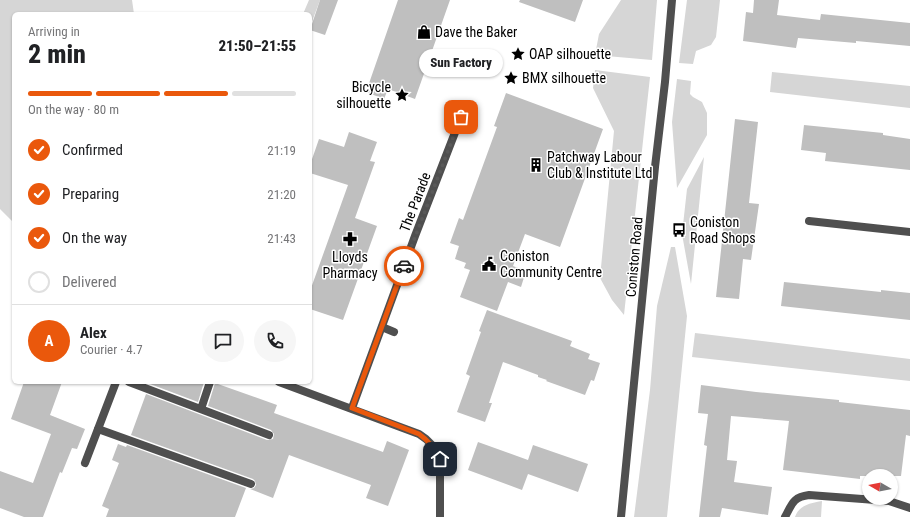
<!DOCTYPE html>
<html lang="en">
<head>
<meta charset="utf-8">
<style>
  :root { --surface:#fff; --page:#f6f6f6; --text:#202124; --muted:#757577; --line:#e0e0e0; --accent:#ea580c }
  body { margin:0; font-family:"Roboto Condensed",sans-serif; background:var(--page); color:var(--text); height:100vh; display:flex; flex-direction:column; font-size:15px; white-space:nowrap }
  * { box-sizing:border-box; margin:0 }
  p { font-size:13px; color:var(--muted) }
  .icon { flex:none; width:22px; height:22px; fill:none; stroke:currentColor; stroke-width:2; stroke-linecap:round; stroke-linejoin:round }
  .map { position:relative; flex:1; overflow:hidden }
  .details { position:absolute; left:12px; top:12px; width:300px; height:372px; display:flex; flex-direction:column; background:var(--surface); border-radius:6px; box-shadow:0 1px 3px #0004 }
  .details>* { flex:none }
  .needle { width:26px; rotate:279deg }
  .controls { position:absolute; left:862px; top:469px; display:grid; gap:8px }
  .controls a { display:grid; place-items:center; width:36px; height:36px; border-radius:50%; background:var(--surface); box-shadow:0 1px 3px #0004; font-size:20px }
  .pin { position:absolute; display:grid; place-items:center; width:34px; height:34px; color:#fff; margin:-17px; border-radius:8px; box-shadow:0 2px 6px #0006 }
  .courier { position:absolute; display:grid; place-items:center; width:40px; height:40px; margin:-20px; border:3px solid #ea580c; border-radius:50%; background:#fff; color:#222; box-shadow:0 1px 5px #0007 }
  .bubble { position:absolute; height:28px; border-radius:14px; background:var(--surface); box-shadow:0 1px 3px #0004; font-size:13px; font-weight:800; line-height:28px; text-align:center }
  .head em { font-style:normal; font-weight:800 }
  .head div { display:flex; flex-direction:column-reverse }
  .head { display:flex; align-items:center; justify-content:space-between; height:68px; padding:0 16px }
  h1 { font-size:26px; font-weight:800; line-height:30px }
  .bar { display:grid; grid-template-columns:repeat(4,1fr); gap:6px 4px; align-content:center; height:48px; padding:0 16px }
  .bar i { height:5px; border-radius:3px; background:var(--line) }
  .bar .current { background:var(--accent) }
  .bar p { grid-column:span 4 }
  .line { display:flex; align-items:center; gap:10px; padding:0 16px; border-top:1px solid var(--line) }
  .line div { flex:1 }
  .round { display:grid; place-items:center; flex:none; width:42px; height:42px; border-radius:21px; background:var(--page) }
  ol { padding:0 16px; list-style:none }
  li { display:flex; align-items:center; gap:12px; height:44px }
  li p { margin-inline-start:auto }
  li .icon { padding:4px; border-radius:50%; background:var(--accent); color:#fff; stroke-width:4 }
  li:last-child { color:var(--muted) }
  li i { width:22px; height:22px; border:2px solid var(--line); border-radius:50% }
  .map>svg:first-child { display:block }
</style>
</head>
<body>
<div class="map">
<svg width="910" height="517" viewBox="0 0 910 517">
  <rect width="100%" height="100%" fill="#fff"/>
  <path fill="#d6d6d6" d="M0,0H132L134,14H14V223L0,209Z
    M309,0H320L310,27V14H303Z
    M621,0H657L652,60L595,55L599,34Z
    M687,0H720L716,37L711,45L696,51L693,64L679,63Z
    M595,70L650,77L624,315L612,300L600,278L614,131L593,88Z
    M772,72L910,86V108L770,92Z
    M677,79L691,81L690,94L693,97L702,102L707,113V135L677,188L672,122Z
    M704,157L691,284L682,234L687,189Z
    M671,247H675L687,316L667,517H634L650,390L657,306Z
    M695,333L910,359V381L692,357Z
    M822,501L821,517H795C799,505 811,503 822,501Z"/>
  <path fill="#bfbfbf" d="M320,0H338L325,35L310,30Z
    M398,0H450L415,99L388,89L384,99L366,92Z
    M520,0H583L575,22L519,2Z
    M754,0H779L777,15L820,20L821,14L910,23V46L856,41V43L798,38L796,48L743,41L746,12L753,13Z
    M506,93L603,129L560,247L525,234L513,266L526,271L521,287L508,282L497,311L460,297L470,270L464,268L466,263L455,259L459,246L450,243L459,218L463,220L497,127L494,126Z
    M735,119L758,122L749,203L759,204L751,260L743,259L739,299L716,297Z
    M804,125L883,133V135L910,139V170L825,161L826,153L801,150Z
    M349,132L377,142L370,161L375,162L355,218L377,226L343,320L310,309V291L348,185L310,173V165L319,139L344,147Z
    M784,282L881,292V290L910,293V320L781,306Z
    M487,310L572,341L570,346L590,354L588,359L600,363L594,381L591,380L585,395L546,381L547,380L538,377V375L503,362L489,403H492L485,422L457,412L470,376L466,374L481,332L479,331Z
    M24,382H62L50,415L85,429L77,449L72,448L62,473L60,472L43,517H24L0,508V471L33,483L51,434L11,419Z
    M151,382H204L198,402L150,384Z
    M215,383L277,405L274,413L383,452L387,441L409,450L388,506L366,498L371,485L289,455L273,498L250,489L254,488L256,485L255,481L253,479L131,435L146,394L267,440L273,439L274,434L271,430L208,406Z
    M701,385L756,392L839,400V402L910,410V436L906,435L901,476H860V479L783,470L789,421L731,416L727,460L737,461L734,482L772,487L768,515L722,508L720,517H699L707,446L704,445L708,414L698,413Z
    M478,442L528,460L533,445L588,464L578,492L528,474L522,490L468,470Z
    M118,444L126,447L127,445L246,488L235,517H106L109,509L102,506L119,463L112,460Z"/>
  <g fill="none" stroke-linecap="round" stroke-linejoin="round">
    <path stroke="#4f4f4f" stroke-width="8" d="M382,327L394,332
      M129,382L269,435
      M201,409L210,382
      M98,429L251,484
      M785,517C792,504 793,497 809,495L889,501L910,508"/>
    <path stroke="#4f4f4f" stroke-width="8" d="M809,221L910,232
      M279,382L419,434L426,439L434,447L440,459V517
      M352,408L415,236L461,117
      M85,463L116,382"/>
    <path stroke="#4f4f4f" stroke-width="8" d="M621,517L655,167L665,82L672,0"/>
  </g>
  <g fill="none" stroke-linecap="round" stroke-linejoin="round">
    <path stroke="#595959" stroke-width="4" stroke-dasharray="0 7.2" d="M404,266L461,117"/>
    <path stroke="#ea580c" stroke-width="5" d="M404,266L352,408L419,434C429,441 434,448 440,459"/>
  </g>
  <defs>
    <symbol id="shop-bare" viewBox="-9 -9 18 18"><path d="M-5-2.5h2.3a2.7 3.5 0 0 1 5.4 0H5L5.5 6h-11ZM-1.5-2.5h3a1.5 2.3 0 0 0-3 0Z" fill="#000" stroke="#fff" stroke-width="2.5" paint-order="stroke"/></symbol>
    <symbol id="sight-bare" viewBox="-9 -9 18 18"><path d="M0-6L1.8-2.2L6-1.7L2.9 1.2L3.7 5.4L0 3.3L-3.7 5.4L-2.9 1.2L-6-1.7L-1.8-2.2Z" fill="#000" stroke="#fff" stroke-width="2.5" paint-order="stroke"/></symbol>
    <symbol id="building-bare" viewBox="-9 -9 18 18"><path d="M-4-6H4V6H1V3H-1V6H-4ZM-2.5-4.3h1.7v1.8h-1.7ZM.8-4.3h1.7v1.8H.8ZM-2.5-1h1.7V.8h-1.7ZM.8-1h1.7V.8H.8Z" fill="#000" stroke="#fff" stroke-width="2.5" paint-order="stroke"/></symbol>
    <symbol id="bus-bare" viewBox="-9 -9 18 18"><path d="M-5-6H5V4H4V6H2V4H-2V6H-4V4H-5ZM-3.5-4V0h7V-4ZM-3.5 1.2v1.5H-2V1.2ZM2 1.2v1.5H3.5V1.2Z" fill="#000" stroke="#fff" stroke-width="2.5" paint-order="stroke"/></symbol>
    <symbol id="pharmacy-bare" viewBox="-9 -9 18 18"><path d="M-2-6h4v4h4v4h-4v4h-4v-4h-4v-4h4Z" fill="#000" stroke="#fff" stroke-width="2.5" paint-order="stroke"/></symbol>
    <symbol id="civic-bare" viewBox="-9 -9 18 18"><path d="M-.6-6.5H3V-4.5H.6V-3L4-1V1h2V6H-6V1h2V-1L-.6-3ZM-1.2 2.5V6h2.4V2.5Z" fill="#000" stroke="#fff" stroke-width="2.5" paint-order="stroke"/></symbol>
  </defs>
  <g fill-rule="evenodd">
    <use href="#shop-bare" x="414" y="22" width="20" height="20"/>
    <use href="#sight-bare" x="508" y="44" width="20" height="20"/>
    <use href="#sight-bare" x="501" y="68" width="20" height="20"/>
    <use href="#sight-bare" x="392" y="85" width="20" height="20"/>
    <use href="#building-bare" x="526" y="155" width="20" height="20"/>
    <use href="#bus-bare" x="669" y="220" width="20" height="20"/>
    <use href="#pharmacy-bare" x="340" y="229" width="20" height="20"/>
    <use href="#civic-bare" x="479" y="254" width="20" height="20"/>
  </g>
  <g text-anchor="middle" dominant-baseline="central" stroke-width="3" stroke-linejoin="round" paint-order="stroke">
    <g font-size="14" fill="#000" stroke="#fff" text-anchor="start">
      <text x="435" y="32">Dave the Baker</text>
      <text x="529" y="54">OAP silhouette</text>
      <text x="522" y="78">BMX silhouette</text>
      <text x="391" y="87" text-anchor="end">Bicycle<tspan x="391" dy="16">silhouette</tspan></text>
      <text x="547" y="157">Patchway Labour<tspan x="547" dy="16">Club &amp; Institute Ltd</tspan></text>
      <text x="690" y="222">Coniston<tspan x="690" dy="16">Road Shops</tspan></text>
      <text x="500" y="256">Coniston<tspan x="500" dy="16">Community Centre</tspan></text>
      <text x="350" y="257" text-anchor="middle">Lloyds<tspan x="350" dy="16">Pharmacy</tspan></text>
    </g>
    <g font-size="14" fill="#000" stroke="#fff">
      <text transform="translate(415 202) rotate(-69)">The Parade</text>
      <text transform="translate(634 257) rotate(-85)">Coniston Road</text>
    </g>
  </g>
</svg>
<div class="controls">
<a><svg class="needle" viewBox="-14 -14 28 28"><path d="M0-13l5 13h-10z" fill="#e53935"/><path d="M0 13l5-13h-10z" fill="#757577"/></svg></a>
</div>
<div class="pin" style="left:461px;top:117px;background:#ea580c"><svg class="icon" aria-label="bag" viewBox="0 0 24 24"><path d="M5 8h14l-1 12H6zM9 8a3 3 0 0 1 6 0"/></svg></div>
<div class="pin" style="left:440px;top:459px;background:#1f2937"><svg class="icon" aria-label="home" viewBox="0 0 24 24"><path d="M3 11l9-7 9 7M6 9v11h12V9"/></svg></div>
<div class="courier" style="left:404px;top:266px"><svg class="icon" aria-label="car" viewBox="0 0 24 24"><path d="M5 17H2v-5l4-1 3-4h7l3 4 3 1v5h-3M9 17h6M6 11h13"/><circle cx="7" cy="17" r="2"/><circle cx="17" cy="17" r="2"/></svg></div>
<div class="bubble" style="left:419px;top:49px;width:84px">Sun Factory</div>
<section class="details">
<div class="head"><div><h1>2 min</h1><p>Arriving in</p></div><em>21:50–21:55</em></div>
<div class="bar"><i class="current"></i><i class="current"></i><i class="current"></i><i></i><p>On the way · 80 m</p></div>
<ol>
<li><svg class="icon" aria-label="check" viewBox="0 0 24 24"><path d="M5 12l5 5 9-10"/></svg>Confirmed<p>21:19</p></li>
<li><svg class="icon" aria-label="check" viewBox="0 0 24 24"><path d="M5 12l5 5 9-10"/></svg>Preparing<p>21:20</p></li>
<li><svg class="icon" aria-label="check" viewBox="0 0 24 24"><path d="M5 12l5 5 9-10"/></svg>On the way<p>21:43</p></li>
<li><i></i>Delivered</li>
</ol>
<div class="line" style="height:72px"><b class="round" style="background:var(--accent);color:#fff">A</b><div><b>Alex</b><p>Courier · 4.7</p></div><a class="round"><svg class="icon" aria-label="chat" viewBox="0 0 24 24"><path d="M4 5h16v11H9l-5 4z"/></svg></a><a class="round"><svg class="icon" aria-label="phone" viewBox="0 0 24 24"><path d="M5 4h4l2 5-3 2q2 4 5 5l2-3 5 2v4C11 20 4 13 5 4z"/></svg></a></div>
</section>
</div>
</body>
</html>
